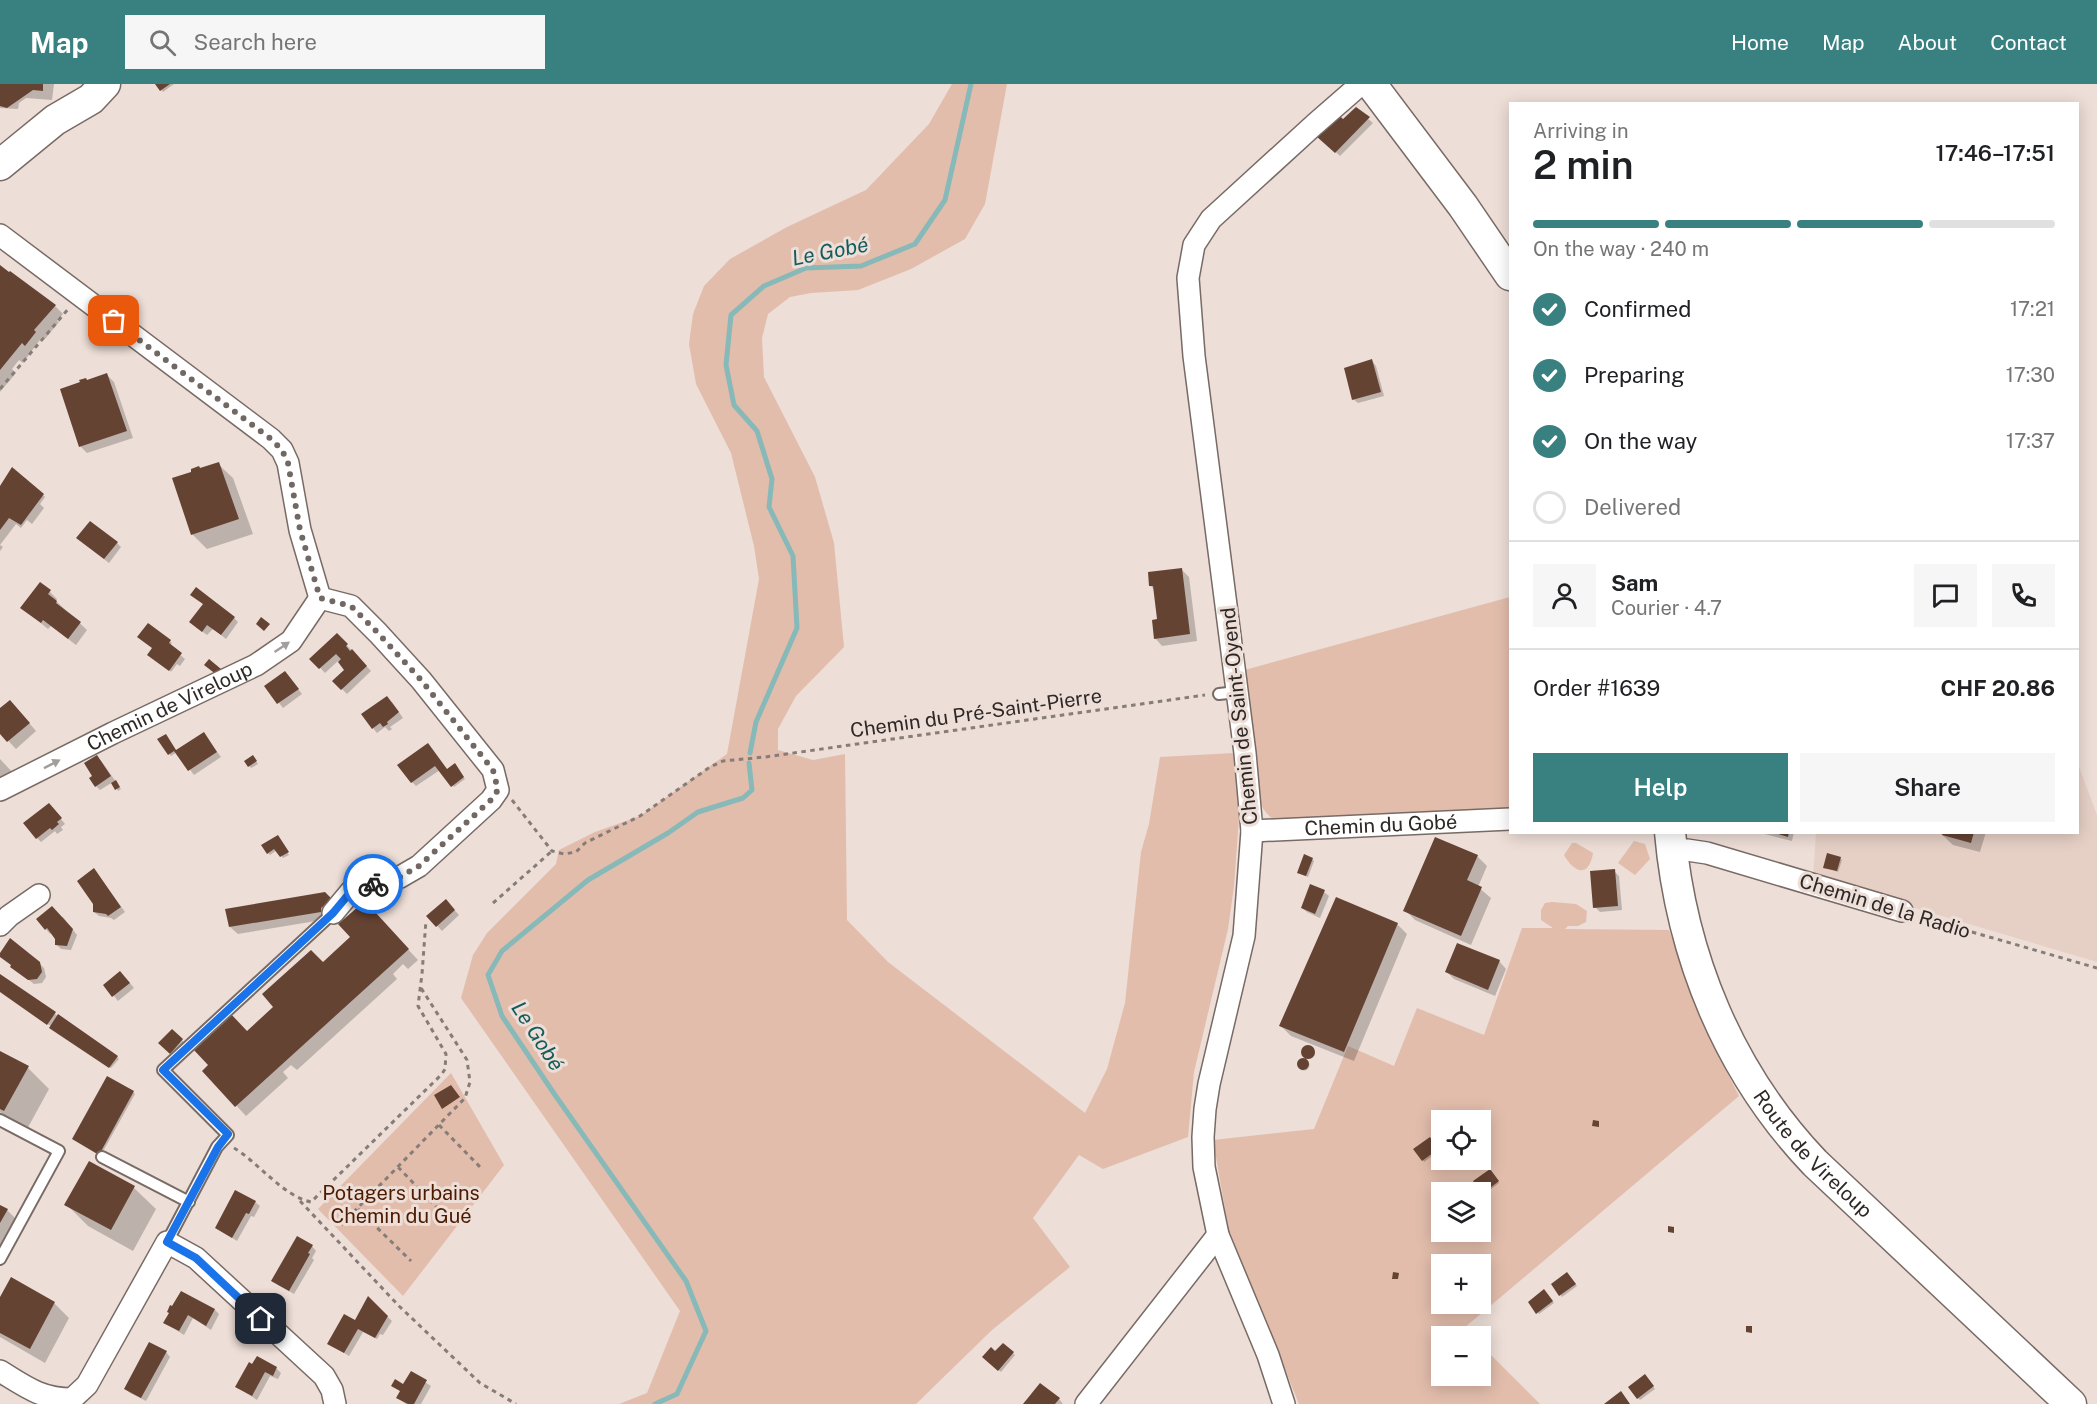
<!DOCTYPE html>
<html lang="en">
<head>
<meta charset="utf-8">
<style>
  :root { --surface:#fff; --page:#f6f6f6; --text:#202124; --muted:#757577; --line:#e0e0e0; --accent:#398180 }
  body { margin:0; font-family:"Public Sans",sans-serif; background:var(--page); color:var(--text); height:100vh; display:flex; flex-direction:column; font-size:22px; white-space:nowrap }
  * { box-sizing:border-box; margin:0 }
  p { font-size:20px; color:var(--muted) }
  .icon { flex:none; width:33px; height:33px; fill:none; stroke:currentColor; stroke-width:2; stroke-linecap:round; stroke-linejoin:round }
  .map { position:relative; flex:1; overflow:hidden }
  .drawer { position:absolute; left:1509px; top:18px; width:570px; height:732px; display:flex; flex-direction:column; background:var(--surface); border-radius:0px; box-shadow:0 3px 15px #0003 }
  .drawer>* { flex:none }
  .tools { position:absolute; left:1431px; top:1026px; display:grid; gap:12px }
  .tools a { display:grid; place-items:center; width:60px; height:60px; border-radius:0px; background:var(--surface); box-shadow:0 3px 15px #0003; font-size:30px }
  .pin { position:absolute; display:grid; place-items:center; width:51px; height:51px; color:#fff; margin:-26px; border-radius:12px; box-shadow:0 3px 9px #0006 }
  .courier { position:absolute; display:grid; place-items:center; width:60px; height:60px; margin:-30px; border:4px solid #1a73e8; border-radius:50%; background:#fff; color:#222; box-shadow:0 2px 8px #0007 }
  .headline em { font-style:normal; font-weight:600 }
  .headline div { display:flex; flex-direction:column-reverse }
  .headline { display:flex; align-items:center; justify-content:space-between; height:102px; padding:0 24px }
  h1 { font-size:39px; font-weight:600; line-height:45px }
  .bar { display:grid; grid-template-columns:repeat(4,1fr); gap:9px 6px; align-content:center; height:72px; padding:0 24px }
  .bar i { height:8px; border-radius:4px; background:var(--line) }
  .bar .current { background:var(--accent) }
  .bar p { grid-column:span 4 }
  .line { display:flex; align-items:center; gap:15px; padding:0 24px; border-top:2px solid var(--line) }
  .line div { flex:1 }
  .round { display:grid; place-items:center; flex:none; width:63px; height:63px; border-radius:0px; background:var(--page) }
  ol { padding:0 24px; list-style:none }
  li { display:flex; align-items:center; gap:18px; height:66px }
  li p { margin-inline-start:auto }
  li .icon { padding:6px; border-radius:50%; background:var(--accent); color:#fff; stroke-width:4 }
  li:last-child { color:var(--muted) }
  li i { width:33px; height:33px; border:3px solid var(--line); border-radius:50% }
  .primary-button { display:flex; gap:12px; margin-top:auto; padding:12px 24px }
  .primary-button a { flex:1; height:69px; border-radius:0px; background:var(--accent); color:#fff; font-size:24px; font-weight:600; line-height:69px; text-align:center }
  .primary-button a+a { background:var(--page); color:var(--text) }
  header { display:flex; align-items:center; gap:36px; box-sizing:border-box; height:84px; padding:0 30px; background:var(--accent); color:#fff }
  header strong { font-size:28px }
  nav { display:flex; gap:33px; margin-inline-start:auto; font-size:21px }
  .search { width:420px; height:54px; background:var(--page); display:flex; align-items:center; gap:15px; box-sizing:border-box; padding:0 21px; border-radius:0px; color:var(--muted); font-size:22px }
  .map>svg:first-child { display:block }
</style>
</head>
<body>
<header>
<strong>Map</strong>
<div class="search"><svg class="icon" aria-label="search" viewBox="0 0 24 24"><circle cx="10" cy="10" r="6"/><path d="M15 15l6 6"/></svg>Search here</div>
<nav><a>Home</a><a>Map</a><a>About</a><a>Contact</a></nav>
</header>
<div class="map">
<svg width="2097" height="1320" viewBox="0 0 2097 1320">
  <rect width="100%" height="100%" fill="#edded7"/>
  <path fill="#e6d0c6" d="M2078,680L2097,731V878L1813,794L1816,749L2078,748Z"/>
  <path fill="#e2bdac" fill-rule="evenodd" d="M952,0H1007L985,120L965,155L911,185L858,206L811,209L790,213L768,230L762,254L764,293L815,393L834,459L844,563L796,612L778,645V666L813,676L845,670L847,836L888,878L1085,1029L1107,985L1125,919L1141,768L1149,740L1160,673L1234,669L1239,734L1234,802L1228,845L1194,988L1188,1053L1103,1085L1079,1071L1033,1134L1070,1183L992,1246L916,1320H619L647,1309L680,1227L461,914L473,871L487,849L556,780L559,766L595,748L640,732L727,670L759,495L754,462L731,369L696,300L689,260L693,230L704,202L730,175L787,143L866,106L929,40Z
    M1510,513V728L1277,738C1268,732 1263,726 1259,716L1241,587Z
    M1634,757L1645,760L1650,775L1635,791L1618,779Z
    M1572,759H1576L1593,769C1589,794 1574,789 1564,771Z
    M1552,818L1576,820L1587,827L1586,838L1578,842H1568L1565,845L1669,846L1707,949L1739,1012L1464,1244L1471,1252H1442V1292H1480L1481,1261L1540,1320H1299L1229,1148L1213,1056L1314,1045L1348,962L1394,982L1417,924L1484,951L1522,844H1553L1541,836V826L1545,819ZM1442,1036H1480V1076H1442ZM1442,1108H1480V1148H1442ZM1442,1180H1480V1220H1442Z
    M451,989L504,1081L403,1212L318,1125Z"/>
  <path fill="#0003" d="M0,0H54L52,16L26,14L19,19L18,25L0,24V17L15,18L16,15L0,14Z
    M157,0H174L163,8Z
    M1356,25L1373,39L1340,72L1318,52L1343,37Z
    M0,183L9,190L11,189L55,222L63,230L57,237L59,238L45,255L42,253L23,279L19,276L12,285L16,289L0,308Z
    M1372,277L1376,282L1384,312L1358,319L1353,315Z
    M107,291L114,298L133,354L87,369L80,362Z
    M218,380L233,394L253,450L207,465L192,450Z
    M0,402L35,403L45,413L40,420L44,424L32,440L27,436L21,444L16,440L0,461L3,463L0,467Z
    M83,459H117L121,463L109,479Z
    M1182,486L1189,493L1197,557L1162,562L1155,554L1159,537L1155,506L1150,501Z
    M40,500L50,508L57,515L56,517L87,546L76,561L51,542L48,545L22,524Z
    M234,534L238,538L226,555L213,545L207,551L196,543Z
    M149,541L172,559L170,562L185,575L180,582L177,580L171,588L154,564Z
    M337,551L371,587L347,610L334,597L346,586L338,577L325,589L312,575Z
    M289,593L302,610L283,624L266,602Z
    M392,618L403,634L390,643L392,645L389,647L385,643L377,649L373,644Z
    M17,625L36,647L16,665L0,648V626Z
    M204,650L221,673L194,691L177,668L171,672L159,656L177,667Z
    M428,661L447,687L456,683L465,695L454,703L440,686L416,702L412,698Z
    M97,673L102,678L121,705L118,707L113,698L100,706L96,702L94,692Z
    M253,673L258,680L251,684L246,678Z
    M0,675L16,692L0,706Z
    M53,725L65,740L61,743L63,746L57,750L55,747L41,758L37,754Z
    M1757,748H1794L1792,757Z
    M1939,748H1986L1980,768L1953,761Z
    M279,755L289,771L283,774L277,766L270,771L268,769Z
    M1477,772L1487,782L1478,803L1491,814L1471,861L1415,836L1405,826Z
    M1840,774L1842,776L1838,788L1824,783Z
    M1312,775L1314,777L1308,793L1300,790Z
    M1614,787L1619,792L1622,826L1600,828L1595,823Z
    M98,791L125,828L114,836L111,834L99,832L94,828Z
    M1324,808L1329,812L1320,834L1307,828L1302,824Z
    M325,809L338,823L328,835L238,850L230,843Z
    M446,817L459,831L442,847L428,832Z
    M374,829L418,876L408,885L403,880L393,890L397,895L297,986L291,981L283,988L288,994L246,1032L204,987L352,854Z
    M63,833L77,851L71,866L61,865L56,860L57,855L52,848L50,850L38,836Z
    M1397,840L1407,850L1354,977L1291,952L1281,942Z
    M1499,877L1506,885L1495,912L1454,895L1447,888Z
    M39,879L44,884L46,893L42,899L34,900L12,883Z
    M0,892L117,973L119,975L111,984L0,907Z
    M125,893L134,904L118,917L105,901Z
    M172,947L184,958L173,970L160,959Z
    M1303 969a6 6 0 1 1 12 0a6 6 0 1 1-12 0Z
    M0,968L28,984L49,1005L26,1047L11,1039L0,1028Z
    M1298.5 981a5.5 5.5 0 1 1 11 0a5.5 5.5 0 1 1-11 0Z
    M133,1008L135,1010L101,1071L76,1056Z
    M1431,1056L1439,1067L1424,1078L1423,1076Z
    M89,1079L134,1104L156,1125L133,1167L88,1142L66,1120Z
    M1492,1089L1499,1099L1485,1110L1483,1109Z
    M255,1118L260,1122L254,1133L251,1132L237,1157L217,1144Z
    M0,1123L7,1126L22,1141L0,1180Z
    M312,1162L316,1167L312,1174L314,1176L294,1210L278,1201L273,1197Z
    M1569,1191L1577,1202L1562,1213L1553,1200Z
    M11,1196L54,1219L69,1234L45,1279L0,1253V1216Z
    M181,1209L215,1226L219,1230L211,1246L193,1234L184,1251L165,1239Z
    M1546,1209L1554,1219L1539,1230L1538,1229Z
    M369,1215L392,1237L383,1251L380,1250L377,1255L363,1248L349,1272L328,1259L355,1238Z
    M1004,1261L1015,1271L1001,1288L984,1273L996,1270Z
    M166,1268L170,1273L146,1317L130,1309L126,1305Z
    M249,1280L276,1284L281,1289L278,1295L270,1292L257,1316L237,1303Z
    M411,1289L431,1302L421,1320H406L398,1314Z
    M1647,1294L1655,1305L1640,1316L1638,1314Z
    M1059,1315L1063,1320H1025Z"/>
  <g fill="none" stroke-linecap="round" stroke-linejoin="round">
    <path stroke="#86b9b8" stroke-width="5" d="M750,669L756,638L797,544L793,472L769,423L772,395L757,347L734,321L726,281L731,231L764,202L806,184L861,182L915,160L945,116L971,0
      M655,1320L677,1310L706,1247L686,1197L555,1011L502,932L488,891L502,867L588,796L668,749L698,728L743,714L752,706L749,679"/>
  </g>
  <path fill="#654333" d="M0,0H43V7L33,6L7,24L0,22Z
    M155,0H170L160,7Z
    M1356,23L1370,33L1335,69L1316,52L1338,30L1343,35Z
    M0,181L9,188L10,187L56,221L34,246L36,248L25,262L22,259L0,286Z
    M1372,275L1381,308L1352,316L1344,284Z
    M107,289L127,347L79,363L60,305L80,298L79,296L86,294L87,296Z
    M219,378L239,435L191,451L172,394L191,388V385L199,382L200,384Z
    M12,383L44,410L21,441L9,434L0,446V402Z
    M90,437L118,458L104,475L76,454Z
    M1182,484L1190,550L1154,555L1152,536L1157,535L1153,502H1149L1148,488Z
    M40,498L51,506L48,510L57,517L56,519L81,538L68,555L43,536L41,539L20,524Z
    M196,503L235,533L221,551L207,541L202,548L189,538L203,520L190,511Z
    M261,533L270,540L264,547L256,540Z
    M148,539L171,556L169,559L182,569L169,587L147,571L152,564L137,553Z
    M337,549L348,560L346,562L350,567L352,565L367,582L341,606L332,597L344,586L338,578L341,575L336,570L319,585L309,575Z
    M209,575L221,585L217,591L204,581Z
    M285,587L299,605L277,620L264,602Z
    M387,612L399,628L387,638L388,640L383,643L380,639L372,645L361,630Z
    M10,616L30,639L7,658L0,650V624Z
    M204,648L217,668L188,687L174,667L168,671L157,655L166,650L176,666Z
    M428,659L447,685L455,679L464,693L451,703L435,682L411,699L397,681Z
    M97,671L111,692L95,703L89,694L92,692L84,679Z
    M253,671L257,677L248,683L244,677Z
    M116,696L120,703L115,706L111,699Z
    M49,719L62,734L57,738L59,740L52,746L50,744L36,755L23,739Z
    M1772,748H1789L1788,753Z
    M1943,748H1974L1971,759L1942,751Z
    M278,751L289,768L280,773L274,765L267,770L261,761Z
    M1435,753L1478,771L1467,796L1482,803L1461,852L1403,827Z
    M1827,769L1841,773L1837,787L1823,784Z
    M1304,770L1313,774L1306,792L1297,789Z
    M94,784L121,823L108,832L106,830L93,828V820L77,797Z
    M1615,785L1618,822L1593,824L1590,787Z
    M1310,800L1325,806L1315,830L1301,824Z
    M325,808L332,815L321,824V828L229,843L225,825Z
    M1336,813L1398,839L1344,968L1279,942Z
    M446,815L455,826L436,843L426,832Z
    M365,817L409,865L235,1023L202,987L208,981L192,964L230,929L247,947L273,923L262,910L311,866L323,878L350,853L338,840Z
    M52,822L73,845L67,862L55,861V855L47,844L45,846L36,835Z
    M10,854L40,878L42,888L37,895L28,896L10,883L11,881L0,873V869Z
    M1457,859L1500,876L1488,906L1445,888Z
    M120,887L130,899L112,913L103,901Z
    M0,890L56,928L47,941L0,908Z
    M58,930L118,972L109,984L49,944Z
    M172,945L183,955L170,970L158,959Z
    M1301 968a7 7 0 1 1 14 0a7 7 0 1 1-14 0Z
    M0,967L29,982L4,1027L0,1025Z
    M1297 980a6 6 0 1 1 12 0a6 6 0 1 1-12 0Z
    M107,992L134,1007L99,1071L72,1055Z
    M451,1001L460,1013L442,1025L434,1011Z
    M1593,1036L1599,1037V1043L1592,1042Z
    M1442,1043V1057L1435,1048Z
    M1430,1053L1438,1065L1422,1077L1413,1065Z
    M89,1077L135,1102L111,1146L64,1121Z
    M1490,1085L1499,1097L1482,1110L1473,1097Z
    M1466,1102L1471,1108H1458Z
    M235,1106L256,1117L249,1130L246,1129L232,1154L215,1144Z
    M0,1121L8,1125L0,1139Z
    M1668,1142L1674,1143V1149L1668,1148Z
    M297,1152L313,1161L308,1169L310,1170L289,1207L271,1197Z
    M1393,1188L1399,1189L1398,1195H1392Z
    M1567,1188L1576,1200L1559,1212L1551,1200Z
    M11,1193L55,1218L30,1265L0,1249V1213Z
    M1544,1205L1553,1217L1536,1230L1528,1218Z
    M181,1207L215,1225L206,1242L188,1231L179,1247L163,1239L169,1229L167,1228L170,1221L172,1222Z
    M368,1212L388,1232L375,1254L358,1245L344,1269L327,1260L344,1230L355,1236Z
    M1746,1242H1752V1249L1746,1248Z
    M149,1258L167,1267L141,1314L124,1305Z
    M1003,1259L1014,1268L998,1287L982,1273L991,1263L995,1267Z
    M257,1272L277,1283L273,1292L265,1288L252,1312L235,1303L249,1278L252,1280Z
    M411,1287L427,1296L414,1320H408L396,1314L400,1307L391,1302L395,1295L403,1300Z
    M1645,1290L1654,1302L1637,1315L1628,1303Z
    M1471,1292H1477L1476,1298L1470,1297Z
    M1040,1299L1060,1314L1055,1320H1023Z
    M1621,1307L1630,1320H1604Z"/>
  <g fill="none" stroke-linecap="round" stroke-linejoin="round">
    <defs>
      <path id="service" d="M1219,610L1237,608
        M0,1036L59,1067L0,1175
        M102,1073L189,1118
        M167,1158L217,1063L228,1051L163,986L333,829"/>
      <g id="minor">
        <path d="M0,151L271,355L282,366L288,379L300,446L320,514L351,522L378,549L421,596L493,686L498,706L491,716L419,782L400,793L353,805L333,829"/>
        <path id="s1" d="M0,706L113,649L256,581L291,557L320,514"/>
        <path id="s2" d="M1252,747L1510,735"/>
        <path d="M1672,767L1687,766L1707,769L1902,827"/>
        <path d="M0,841L9,832L39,811"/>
        <path d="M0,1287C26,1303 41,1315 72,1315L87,1301L167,1158L196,1174L324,1292L332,1306L335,1320"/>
        <path d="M1086,1320L1218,1151"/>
        <path d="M1284,1320L1268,1271L1218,1151L1204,1083L1203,1053L1205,1025L1209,1000L1244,852L1252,747L1245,669L1194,272L1188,194L1194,161L1211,135L1314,41L1361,0"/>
      </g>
      <g id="secondary">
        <path d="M1371,0L1463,122L1510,191"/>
        <path d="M0,81L55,36L91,15L105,0"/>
        <path id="s3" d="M1670,748C1681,872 1729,989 1815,1079L2071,1320"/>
      </g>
    </defs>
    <use href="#service" stroke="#786a64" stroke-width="14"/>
    <use href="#minor" stroke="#786a64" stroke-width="24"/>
    <use href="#secondary" stroke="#786a64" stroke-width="33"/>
    <path stroke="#867c78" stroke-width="3" stroke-dasharray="4.5 4.5" stroke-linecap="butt" d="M0,305L69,224
      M512,716L552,767L564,770L576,768L585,759L640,732L710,683L723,677L765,673L1205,611
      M493,819L552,767
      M1920,833L2097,884
      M439,1041L482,1085
      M234,1064C259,1079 283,1112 311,1118L442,990L445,985L446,970L418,922L422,890L426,836
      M398,1083L446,1133
      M300,1117L399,1222L480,1299L516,1320
      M358,1125L411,1177
      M341,1141L465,1014L470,998L467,976L421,904"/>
    <use href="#service" stroke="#fff" stroke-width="10"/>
    <use href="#minor" stroke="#fff" stroke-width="21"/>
    <use href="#secondary" stroke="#fff" stroke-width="30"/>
  </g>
  <defs><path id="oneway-solid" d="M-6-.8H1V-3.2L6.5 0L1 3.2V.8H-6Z" transform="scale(1.5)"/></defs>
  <g fill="#a19e9d">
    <use href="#oneway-solid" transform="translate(282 563) rotate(-34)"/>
    <use href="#oneway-solid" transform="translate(52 680) rotate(-27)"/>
  </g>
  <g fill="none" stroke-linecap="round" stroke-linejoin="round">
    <path stroke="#716864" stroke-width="6" stroke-dasharray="0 10.8" d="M114,237L271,355L282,366L288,379L300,446L320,514L351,522L378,549L421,596L493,686L498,706L491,716L419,782L400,793L373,800"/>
    <path stroke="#1a73e8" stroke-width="8" d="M261,1235L196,1174L167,1158L218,1063L228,1050L163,986L333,829L353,805L373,800"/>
  </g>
  <g text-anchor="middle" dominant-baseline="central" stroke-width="6" stroke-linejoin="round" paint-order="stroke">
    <g font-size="20" fill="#2e2826" stroke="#edded7">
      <text stroke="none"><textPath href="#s1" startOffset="189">Chemin de Vireloup</textPath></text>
      <text transform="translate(976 629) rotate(-8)">Chemin du Pré-Saint-Pierre</text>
      <text transform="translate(1239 632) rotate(-96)">Chemin de Saint-Oyend</text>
      <text stroke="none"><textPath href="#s2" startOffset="129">Chemin du Gobé</textPath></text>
      <text transform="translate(1885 822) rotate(17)">Chemin de la Radio</text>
      <text stroke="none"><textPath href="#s3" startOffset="360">Route de Vireloup</textPath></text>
    </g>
    <g font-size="20" fill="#4c1a00" stroke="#edded7">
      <text x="401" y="1109">Potagers urbains<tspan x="401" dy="23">Chemin du Gué</tspan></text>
    </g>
    <g font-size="21" font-style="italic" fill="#135c5c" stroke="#edded7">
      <text transform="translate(830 167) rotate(-11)">Le Gobé</text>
      <text transform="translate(538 952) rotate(57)">Le Gobé</text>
    </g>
  </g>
</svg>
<div class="tools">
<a><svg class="icon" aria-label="locate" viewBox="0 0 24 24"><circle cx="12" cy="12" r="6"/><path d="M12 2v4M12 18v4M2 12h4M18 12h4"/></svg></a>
<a><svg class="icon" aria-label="layers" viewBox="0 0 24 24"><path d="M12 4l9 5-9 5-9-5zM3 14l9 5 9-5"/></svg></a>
<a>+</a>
<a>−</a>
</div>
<div class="pin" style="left:114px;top:237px;background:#ea580c"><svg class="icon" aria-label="bag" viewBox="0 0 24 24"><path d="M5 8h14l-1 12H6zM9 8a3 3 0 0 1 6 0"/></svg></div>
<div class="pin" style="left:261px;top:1235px;background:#1f2937"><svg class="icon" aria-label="home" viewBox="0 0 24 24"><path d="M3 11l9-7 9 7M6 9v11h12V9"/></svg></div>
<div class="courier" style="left:373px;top:800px"><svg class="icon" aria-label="bike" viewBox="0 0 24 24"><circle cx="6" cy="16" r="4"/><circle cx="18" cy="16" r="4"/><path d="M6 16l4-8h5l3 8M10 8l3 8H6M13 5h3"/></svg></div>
<section class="drawer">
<div class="headline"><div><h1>2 min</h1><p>Arriving in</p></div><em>17:46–17:51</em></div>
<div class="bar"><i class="current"></i><i class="current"></i><i class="current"></i><i></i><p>On the way · 240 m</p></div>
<ol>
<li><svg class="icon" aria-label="check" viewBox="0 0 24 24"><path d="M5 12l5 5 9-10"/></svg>Confirmed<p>17:21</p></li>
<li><svg class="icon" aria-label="check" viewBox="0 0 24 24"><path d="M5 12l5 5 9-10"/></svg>Preparing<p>17:30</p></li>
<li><svg class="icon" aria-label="check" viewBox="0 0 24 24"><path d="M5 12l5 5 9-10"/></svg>On the way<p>17:37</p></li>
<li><i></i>Delivered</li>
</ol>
<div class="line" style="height:108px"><a class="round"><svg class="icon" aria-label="person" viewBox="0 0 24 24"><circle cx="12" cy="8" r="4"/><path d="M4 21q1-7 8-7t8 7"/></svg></a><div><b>Sam</b><p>Courier · 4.7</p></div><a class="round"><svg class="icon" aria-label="chat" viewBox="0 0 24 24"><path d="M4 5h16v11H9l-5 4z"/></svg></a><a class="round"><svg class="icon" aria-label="phone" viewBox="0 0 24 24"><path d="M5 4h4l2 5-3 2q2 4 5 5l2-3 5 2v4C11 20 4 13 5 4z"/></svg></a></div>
<div class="line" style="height:78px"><div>Order #1639</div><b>CHF 20.86</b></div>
<div class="primary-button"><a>Help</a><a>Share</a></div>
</section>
</div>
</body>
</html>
